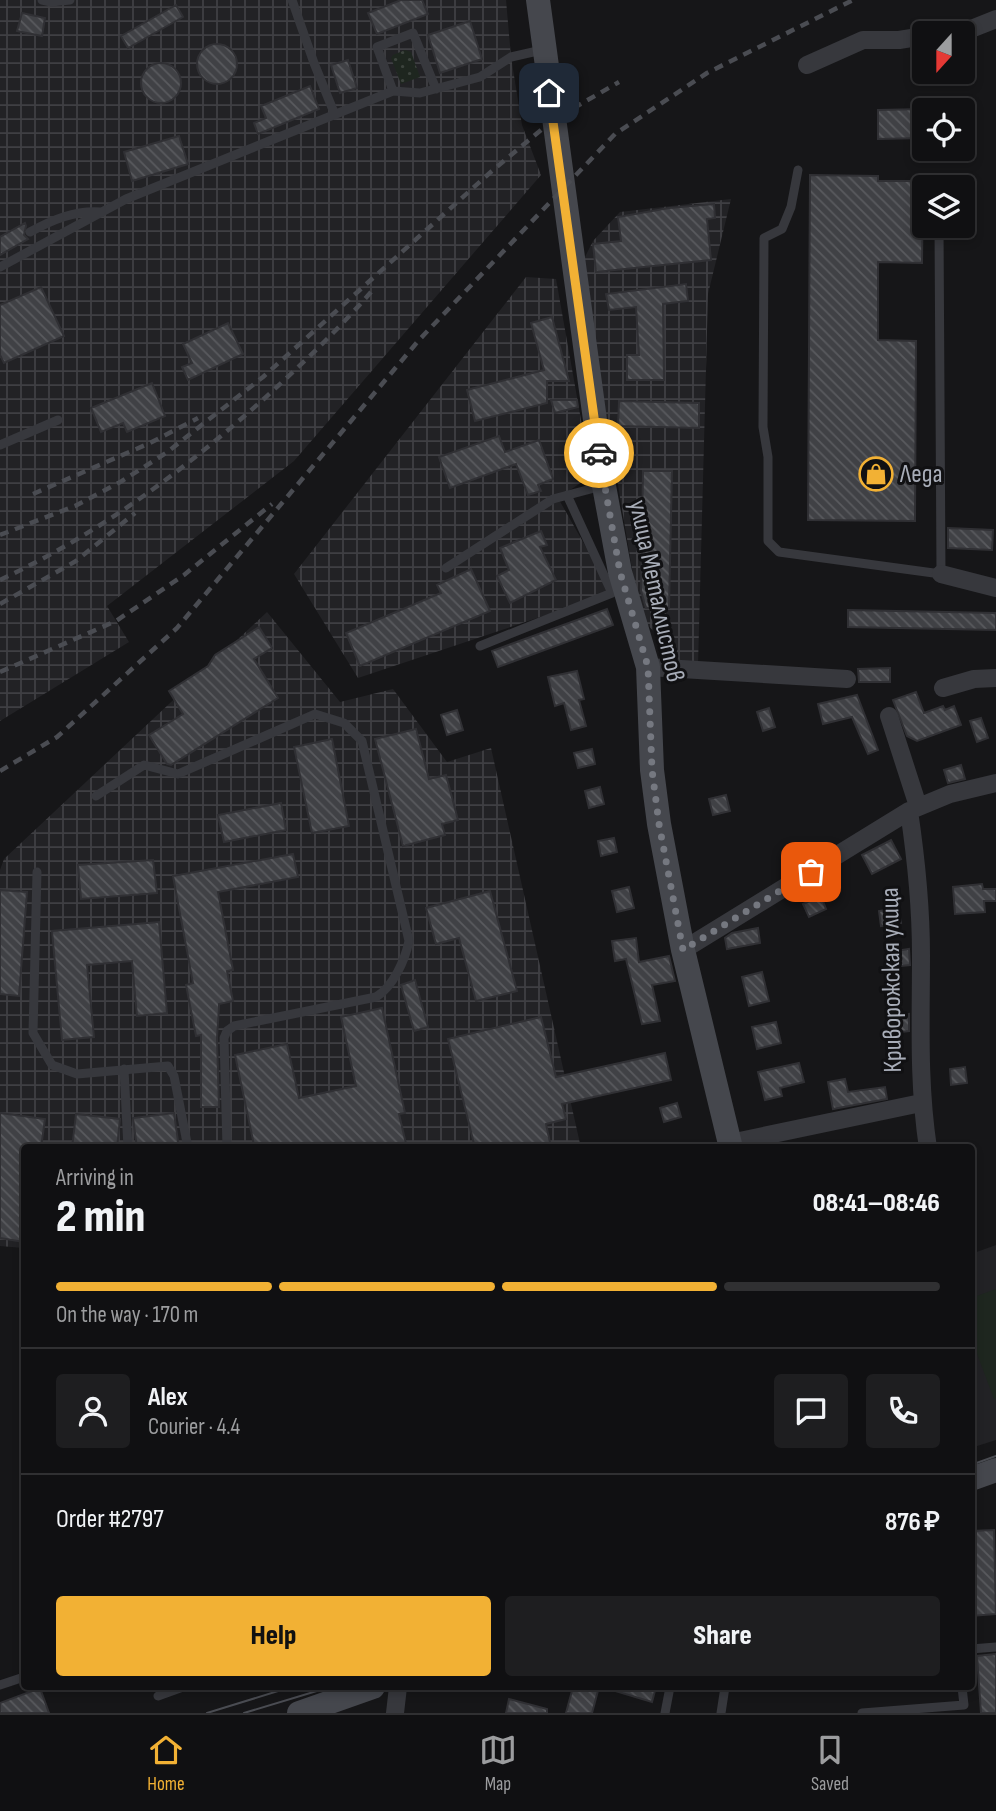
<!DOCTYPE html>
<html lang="en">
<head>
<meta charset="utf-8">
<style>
  :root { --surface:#101012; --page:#1e1e20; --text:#f1f3f6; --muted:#9c9d9f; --line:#303032; --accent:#f2b134 }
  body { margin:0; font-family:"Sofia Sans Condensed",sans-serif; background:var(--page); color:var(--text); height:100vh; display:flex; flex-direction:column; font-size:26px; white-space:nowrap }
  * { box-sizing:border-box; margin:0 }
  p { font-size:23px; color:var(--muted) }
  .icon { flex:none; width:38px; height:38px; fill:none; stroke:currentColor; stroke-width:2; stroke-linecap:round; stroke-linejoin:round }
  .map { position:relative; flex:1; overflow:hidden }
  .details { position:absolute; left:21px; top:1144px; width:954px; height:546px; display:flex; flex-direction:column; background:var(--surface); border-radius:7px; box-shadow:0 4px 10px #0003,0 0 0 2px var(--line) }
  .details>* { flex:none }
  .needle { width:46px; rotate:201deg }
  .fabs { position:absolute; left:912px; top:21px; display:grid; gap:14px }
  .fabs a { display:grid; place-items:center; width:63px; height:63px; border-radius:7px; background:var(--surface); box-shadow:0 4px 10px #0003,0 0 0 2px var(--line); font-size:35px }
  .pin { position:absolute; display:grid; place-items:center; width:60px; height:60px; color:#fff; margin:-30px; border-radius:14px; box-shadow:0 4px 10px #0006 }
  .courier { position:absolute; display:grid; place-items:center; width:70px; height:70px; margin:-35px; border:5px solid #f2b134; border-radius:50%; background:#fff; color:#222; box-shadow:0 2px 9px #0007 }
  .summary em { font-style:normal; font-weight:800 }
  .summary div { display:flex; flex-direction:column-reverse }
  .summary { display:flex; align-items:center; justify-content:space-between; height:119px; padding:0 35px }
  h1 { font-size:46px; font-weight:800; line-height:52px }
  .bar { display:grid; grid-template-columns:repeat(4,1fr); gap:10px 7px; align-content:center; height:84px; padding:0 35px }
  .bar i { height:9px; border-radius:5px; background:var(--line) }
  .bar .current { background:var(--accent) }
  .bar p { grid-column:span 4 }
  .line { display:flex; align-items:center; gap:18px; padding:0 35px; border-top:2px solid var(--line) }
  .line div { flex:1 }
  .round { display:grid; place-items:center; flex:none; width:74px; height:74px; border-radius:7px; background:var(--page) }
  .button { display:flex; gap:14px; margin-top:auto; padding:14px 35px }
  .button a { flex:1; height:80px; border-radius:7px; background:var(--accent); color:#111; font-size:28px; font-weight:800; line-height:80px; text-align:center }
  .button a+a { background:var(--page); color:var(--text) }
  .dock { display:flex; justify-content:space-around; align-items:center; height:98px; border-top:2px solid var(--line); background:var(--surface); font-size:19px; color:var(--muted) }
  .dock a { display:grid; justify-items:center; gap:4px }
  .dock .current { color:var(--accent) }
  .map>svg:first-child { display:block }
</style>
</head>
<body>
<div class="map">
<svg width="996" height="1713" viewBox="0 0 996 1713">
  <defs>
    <pattern id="industrial-grid" width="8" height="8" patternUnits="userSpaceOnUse" patternTransform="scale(1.75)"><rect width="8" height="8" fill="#222225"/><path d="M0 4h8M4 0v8" fill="none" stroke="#3f3f43"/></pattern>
    <pattern id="green-dots" width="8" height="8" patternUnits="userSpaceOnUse" patternTransform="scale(1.75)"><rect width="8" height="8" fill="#1e261f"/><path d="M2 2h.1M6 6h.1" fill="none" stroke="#3c433d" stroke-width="1.8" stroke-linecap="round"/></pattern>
    <pattern id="building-back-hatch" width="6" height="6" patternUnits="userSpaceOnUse" patternTransform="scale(1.75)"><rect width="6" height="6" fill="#404145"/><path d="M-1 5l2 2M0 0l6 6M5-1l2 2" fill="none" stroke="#595a5e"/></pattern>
  </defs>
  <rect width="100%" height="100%" fill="#161618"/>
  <path fill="#222225" d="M996,1245V1440L971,1448V1254Z"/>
  <path fill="url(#industrial-grid)" d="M0,0H506L511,57L522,125L541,175L294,461L107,606L129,642L0,721Z
    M731,199L708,294L698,665H683L640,616L581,265L593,241L620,212Z
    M526,277L556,279L591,476L558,498L612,593L358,678L294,574Z
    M267,612L340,702L393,689L447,762L491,748L581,1148H24V1248L0,1246V870L4,859Z"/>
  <path fill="url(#green-dots)" d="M405,50L411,52L420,77L401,84L391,58L393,55Z"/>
  <path fill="#1e261f" d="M996,1289V1398L994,1399L971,1338V1298Z"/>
  <path fill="url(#building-back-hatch)" stroke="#303034" stroke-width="2" d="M401,0H422L428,14L377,34L368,13Z
    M176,5L183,17L128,48L121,36Z
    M22,13L45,18L42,36L17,31Z
    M470,21L482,59L440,73L428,35Z
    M197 64a20 20 0 1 1 40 0a20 20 0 1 1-40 0Z
    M348,60L357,88L340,93L331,65Z
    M141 83a20 20 0 1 1 40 0a20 20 0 1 1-40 0Z
    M310,86L319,109L258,134L254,123L266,118L261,106Z
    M924,109V138L878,139V110Z
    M179,136L188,164L132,181L124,152Z
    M810,175L878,176V181H923L922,263L878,262V340L916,341L915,521L808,520Z
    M714,204L715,218L707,219L711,260L596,272L593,244L621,241L618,217L669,208Z
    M25,223L26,226L24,235L28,239L0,255V237Z
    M686,284L688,301L663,304L664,380H627V355H639L636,307L609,310L606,294Z
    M41,287L64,336L4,363L0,355V305Z
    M552,317L569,381H547V403L475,421L467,390L544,370L531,323Z
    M228,323L243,354L188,380L182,367L192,363L183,344Z
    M152,383L165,416L127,432L123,423L101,432L91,408Z
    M551,400H577L578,407L555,413Z
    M619,401L699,403V428L618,426Z
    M499,436L505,452L539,440L553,479L538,485L541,491L528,495L516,464L450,488L439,457Z
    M643,471H672L669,608H646L641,591Z
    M948,528L993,530L992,550L948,548Z
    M541,531L547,545L540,547L556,580L510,603L497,576L509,570L500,548Z
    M471,569L490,611L360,666L346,633L441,593L437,585Z
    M607,609L613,625L498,667L492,651Z
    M848,610L996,613V630L848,627Z
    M259,627L272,648L254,659L278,698L171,765L167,764L149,735L183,714L169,691L208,666L215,655Z
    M890,668V682H859L858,669Z
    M577,671L584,699L579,700L586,726L571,730L564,703L555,706L548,677Z
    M916,692L924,713L943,706L945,710L954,706L961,725L917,741L907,736L893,700Z
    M857,695L878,750L868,754L852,717L823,724L818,704Z
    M769,708L775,727L763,731L757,712Z
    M457,710L463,730L447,735L441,715Z
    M981,718L988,738L977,742L970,721Z
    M416,729L429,779L446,775L458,820L442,824L445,835L403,846L375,739Z
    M332,739L349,826L312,833L294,747Z
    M592,749L595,764L578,768L574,753Z
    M961,765L965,779L948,783L944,770Z
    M600,787L604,804L589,808L585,791Z
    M726,795L730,811L713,815L709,799Z
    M281,803L286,830L224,842L218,815Z
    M614,838L617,852L601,856L598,841Z
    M891,840L901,859L872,874L862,855Z
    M293,854L298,877L218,892L233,970L227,971L233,1001L219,1004V1008L217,1038L219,1107H201V1035L196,1036L186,985L193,983L173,876Z
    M153,860L157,893L81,899L78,865Z
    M982,884L983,889H996V901H984L985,912L955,914L953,887Z
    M629,887L634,908L617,912L612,891Z
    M0,890L27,892L19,996L0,994Z
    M490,891L517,991L476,1001L459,938L436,944L426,908Z
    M821,896L826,909L809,917L803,904Z
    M898,908L901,923L881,926L879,911Z
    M159,922L167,1013L137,1016L132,961L87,965L94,1037L62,1040L52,931Z
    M758,928L760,943L727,949L725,938L732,933Z
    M636,938L639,962L669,956L675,981L652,985L660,1021L642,1024L626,959L615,961L612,941Z
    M909,949L910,965L891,967L889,952Z
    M762,972L769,1001L749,1006L742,977Z
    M415,980L428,1027L414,1031L401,985Z
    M382,1008L405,1113L399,1114L407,1148H260V1144L254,1145L235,1055L287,1044L299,1098L356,1086L341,1017Z
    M909,1014V1031L892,1033L890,1017Z
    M541,1017L556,1077L665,1053L671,1080L562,1104L566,1119L546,1124L551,1147L475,1148L448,1039Z
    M776,1022L781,1043L757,1049L752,1027Z
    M799,1063L804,1082L780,1088L782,1096L765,1100L758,1072Z
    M965,1067L967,1083L951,1085L950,1069Z
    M845,1079L848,1092L885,1087L887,1099L833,1109L828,1082Z
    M677,1103L681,1117L664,1122L660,1108Z
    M0,1113L45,1119L41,1148H24V1242L0,1238Z
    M174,1113L179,1148H137L133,1118Z
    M76,1114L120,1119L117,1148H72Z
    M994,1530L996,1614L971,1616V1531Z
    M996,1654V1713H981L977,1656Z
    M573,1687H599L592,1713H566Z
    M612,1687H656L652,1702L612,1690Z
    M40,1688L49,1713H0V1703Z
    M509,1699L547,1709V1713H506Z"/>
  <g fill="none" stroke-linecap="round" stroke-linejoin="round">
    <path stroke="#37383d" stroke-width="9" d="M42,0L51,2L70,0
      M292,0L314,63L335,115
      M393,91L377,47L413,33L436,89
      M798,170L791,207L782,229L764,238L763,427L768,457V541L779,552L941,574L939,226
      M938,184V187
      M30,232C52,220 75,210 101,212
      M0,267L126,199L393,91L420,93L480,77L511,57L542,50
      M0,445L58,420
      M446,568L553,499L602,486
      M480,646L612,593L567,495
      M96,796L144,765L178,774L315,714L344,723L362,741L409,941C405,960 393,987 376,997L234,1026L227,1031L224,1038L227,1148
      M37,872L33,1033L52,1065L77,1074L168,1066L174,1076L188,1148
      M124,1069L128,1148
      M971,1649L996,1647
      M0,1685L24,1677
      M158,1696L183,1687
      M665,1713L670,1687
      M721,1713L725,1687
      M862,1713L964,1705L962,1687"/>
    <path stroke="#37383d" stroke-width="18" d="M947,33L966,31L996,19
      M807,65L863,40H899L924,36
      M941,574L996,588
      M648,667L847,679
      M943,688L974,679L996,678
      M889,716L918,806
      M909,811C916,858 921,907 921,955C921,1022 918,1082 928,1148
      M683,950L909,811L950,794L996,783
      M730,1143L921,1103
      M395,1713L398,1687"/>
    <path stroke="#45474d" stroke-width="24" d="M538,0L604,486L620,572L648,667L652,770L659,824L683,950L731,1148
      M971,1479L996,1470
      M299,1713L373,1687"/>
    <path stroke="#4a4c52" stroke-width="2" d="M971,1465L996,1456
      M207,1713L291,1687
      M244,1713L330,1687"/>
    <path stroke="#4a4c52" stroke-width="4.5" stroke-dasharray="9 7" stroke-linecap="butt" d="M33,494L150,443L198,418
      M0,535L75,506L122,481L166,453L263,377L493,170L553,120L619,82
      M0,580C102,532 182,472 266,397C302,364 338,330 371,292
      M0,604L76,561L135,513
      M0,672L116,621L184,575L272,504
      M0,771L57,737L177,628L419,340L615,134L707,73L853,0"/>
  </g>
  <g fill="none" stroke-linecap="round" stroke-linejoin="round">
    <path stroke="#757880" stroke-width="7" stroke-dasharray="0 12.6" d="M599,453L620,572L648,667L652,770L659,824L683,950L811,872"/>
    <path stroke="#f2b134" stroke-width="9" d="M549,93L599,453"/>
  </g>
  <defs>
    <symbol id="shop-ring" viewBox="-11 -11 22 22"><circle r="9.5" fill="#111113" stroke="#f2b134" stroke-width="1.5"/><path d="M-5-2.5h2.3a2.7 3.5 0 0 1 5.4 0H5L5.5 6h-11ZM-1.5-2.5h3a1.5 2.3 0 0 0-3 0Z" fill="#f2b134"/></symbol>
  </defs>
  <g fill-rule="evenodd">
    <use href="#shop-ring" x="857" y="455" width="38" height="38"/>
  </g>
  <g text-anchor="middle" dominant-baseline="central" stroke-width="6" stroke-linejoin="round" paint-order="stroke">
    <g font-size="26" fill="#a8adb8" stroke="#111113" text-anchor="start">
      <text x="900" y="474">Леда</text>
    </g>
    <g font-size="26" fill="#a8adb8" stroke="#111113">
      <text transform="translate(656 591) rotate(78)">улица Металлистов</text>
      <text transform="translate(892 980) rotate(-91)">Криворожская улица</text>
    </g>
  </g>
</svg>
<div class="fabs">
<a><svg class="needle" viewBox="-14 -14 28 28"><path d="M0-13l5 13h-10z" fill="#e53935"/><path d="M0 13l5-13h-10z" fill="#9c9d9f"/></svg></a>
<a><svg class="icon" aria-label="locate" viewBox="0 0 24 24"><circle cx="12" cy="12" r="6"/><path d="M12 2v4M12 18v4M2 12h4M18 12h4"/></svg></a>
<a><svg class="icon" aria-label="layers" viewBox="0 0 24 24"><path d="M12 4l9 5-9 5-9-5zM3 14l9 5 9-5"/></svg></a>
</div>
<div class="pin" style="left:811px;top:872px;background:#ea580c"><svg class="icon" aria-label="bag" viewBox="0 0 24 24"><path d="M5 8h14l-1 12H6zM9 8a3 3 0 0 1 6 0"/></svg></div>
<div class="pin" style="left:549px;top:93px;background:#1f2937"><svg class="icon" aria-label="home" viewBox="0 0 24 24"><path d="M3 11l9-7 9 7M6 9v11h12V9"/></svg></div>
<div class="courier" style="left:599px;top:453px"><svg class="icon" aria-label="car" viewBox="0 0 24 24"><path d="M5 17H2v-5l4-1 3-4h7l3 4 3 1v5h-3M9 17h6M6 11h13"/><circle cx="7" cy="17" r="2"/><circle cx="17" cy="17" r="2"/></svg></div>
<section class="details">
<div class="summary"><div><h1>2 min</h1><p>Arriving in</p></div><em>08:41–08:46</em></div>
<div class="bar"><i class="current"></i><i class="current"></i><i class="current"></i><i></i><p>On the way · 170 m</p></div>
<div class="line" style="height:126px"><a class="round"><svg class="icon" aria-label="person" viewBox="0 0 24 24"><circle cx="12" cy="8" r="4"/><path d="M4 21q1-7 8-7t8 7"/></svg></a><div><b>Alex</b><p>Courier · 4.4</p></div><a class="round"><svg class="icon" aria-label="chat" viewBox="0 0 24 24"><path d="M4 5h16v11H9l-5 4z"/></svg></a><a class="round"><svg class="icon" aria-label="phone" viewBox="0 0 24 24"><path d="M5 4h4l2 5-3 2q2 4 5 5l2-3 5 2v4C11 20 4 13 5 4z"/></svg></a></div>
<div class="line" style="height:91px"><div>Order #2797</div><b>876 ₽</b></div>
<div class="button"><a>Help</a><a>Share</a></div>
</section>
</div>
<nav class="dock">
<a class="current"><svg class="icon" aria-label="home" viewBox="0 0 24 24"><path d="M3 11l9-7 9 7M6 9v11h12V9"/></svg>Home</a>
<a><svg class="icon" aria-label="map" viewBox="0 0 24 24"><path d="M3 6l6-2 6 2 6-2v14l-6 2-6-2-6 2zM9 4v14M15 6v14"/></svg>Map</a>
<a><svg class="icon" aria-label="saved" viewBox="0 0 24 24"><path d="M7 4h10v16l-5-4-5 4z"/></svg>Saved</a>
</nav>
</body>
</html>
